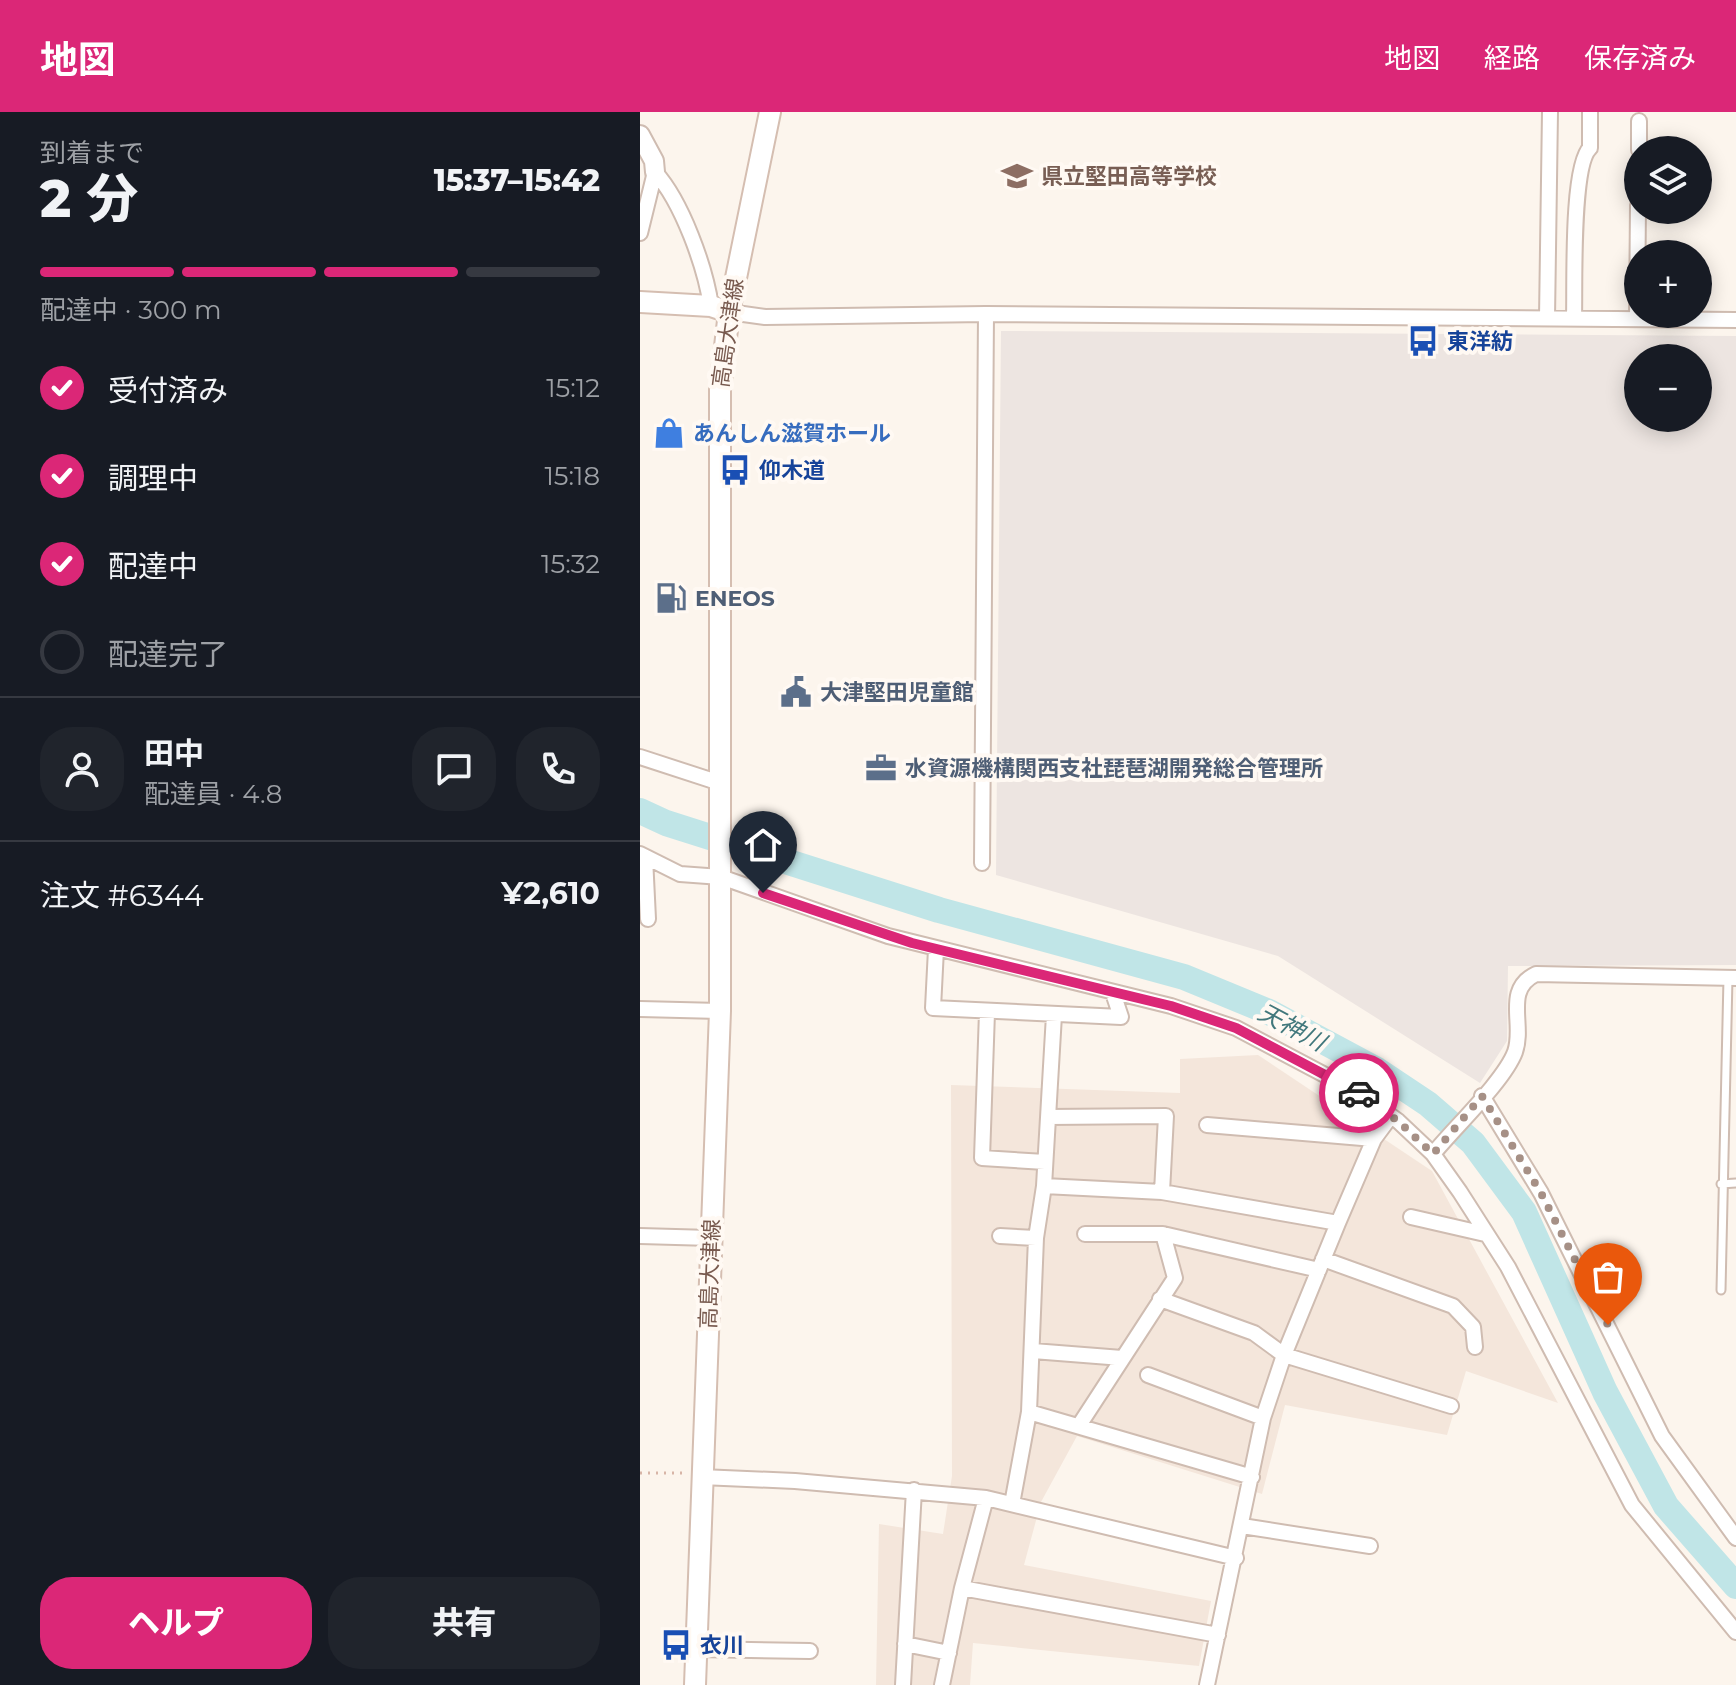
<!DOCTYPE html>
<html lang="ja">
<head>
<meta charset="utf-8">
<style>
  :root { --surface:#171b24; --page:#20242c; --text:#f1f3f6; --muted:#9ea1a6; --line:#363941; --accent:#db2777 }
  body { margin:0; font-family:Montserrat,"Noto Sans JP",sans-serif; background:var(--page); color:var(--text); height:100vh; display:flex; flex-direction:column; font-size:30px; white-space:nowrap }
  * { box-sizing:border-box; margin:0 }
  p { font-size:26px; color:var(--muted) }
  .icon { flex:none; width:44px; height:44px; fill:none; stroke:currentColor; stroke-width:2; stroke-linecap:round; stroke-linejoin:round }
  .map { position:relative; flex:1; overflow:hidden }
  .details { display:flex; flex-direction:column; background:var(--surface); width:640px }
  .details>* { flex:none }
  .buttons { position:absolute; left:984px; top:24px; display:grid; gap:16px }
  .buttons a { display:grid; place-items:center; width:88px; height:88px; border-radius:50%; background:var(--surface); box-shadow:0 4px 20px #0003; font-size:40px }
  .pin { position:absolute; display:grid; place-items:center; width:68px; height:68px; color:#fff; margin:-82px -34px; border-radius:50% 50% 50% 0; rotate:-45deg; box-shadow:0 0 8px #0007 }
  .pin .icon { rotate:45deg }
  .courier { position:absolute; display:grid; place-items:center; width:80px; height:80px; margin:-40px; border:6px solid #db2777; border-radius:50%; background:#fff; color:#222; box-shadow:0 2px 10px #0007 }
  .summary em { font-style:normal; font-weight:800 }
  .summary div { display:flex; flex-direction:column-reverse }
  .summary { display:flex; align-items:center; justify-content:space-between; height:136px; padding:0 40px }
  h1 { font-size:52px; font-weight:800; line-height:60px }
  .bar { display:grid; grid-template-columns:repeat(4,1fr); gap:12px 8px; align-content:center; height:96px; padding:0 40px }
  .bar i { height:10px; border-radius:6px; background:var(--line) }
  .bar .active { background:var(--accent) }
  .bar p { grid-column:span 4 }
  .line { display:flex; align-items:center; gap:20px; padding:0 40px; border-top:2px solid var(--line) }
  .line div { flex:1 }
  .round { display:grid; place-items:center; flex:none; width:84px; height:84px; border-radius:32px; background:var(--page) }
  ol { padding:0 40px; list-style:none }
  li { display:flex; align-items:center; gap:24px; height:88px }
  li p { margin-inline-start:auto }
  li .icon { padding:8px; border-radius:50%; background:var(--accent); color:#fff; stroke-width:4 }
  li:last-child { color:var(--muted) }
  li i { width:44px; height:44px; border:4px solid var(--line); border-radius:50% }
  .cta { display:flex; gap:16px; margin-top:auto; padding:16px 40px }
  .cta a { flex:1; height:92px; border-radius:32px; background:var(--accent); color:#fff; font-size:32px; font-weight:800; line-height:92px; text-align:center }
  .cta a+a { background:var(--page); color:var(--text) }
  header { display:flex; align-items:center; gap:48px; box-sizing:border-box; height:112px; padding:0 40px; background:var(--accent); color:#fff }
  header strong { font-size:38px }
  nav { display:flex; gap:44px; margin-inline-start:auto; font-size:28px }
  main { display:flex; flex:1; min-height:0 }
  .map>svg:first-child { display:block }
</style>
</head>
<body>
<header>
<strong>地図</strong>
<nav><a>地図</a><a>経路</a><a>保存済み</a></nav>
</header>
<main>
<section class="details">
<div class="summary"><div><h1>2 分</h1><p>到着まで</p></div><em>15:37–15:42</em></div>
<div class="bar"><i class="active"></i><i class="active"></i><i class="active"></i><i></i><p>配達中 · 300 m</p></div>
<ol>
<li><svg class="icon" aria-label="check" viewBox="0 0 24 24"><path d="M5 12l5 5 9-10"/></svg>受付済み<p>15:12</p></li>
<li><svg class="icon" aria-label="check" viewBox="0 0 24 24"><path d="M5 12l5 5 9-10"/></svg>調理中<p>15:18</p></li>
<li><svg class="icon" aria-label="check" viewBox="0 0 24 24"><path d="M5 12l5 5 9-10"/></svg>配達中<p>15:32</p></li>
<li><i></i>配達完了</li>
</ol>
<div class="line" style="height:144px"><a class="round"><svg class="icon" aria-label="person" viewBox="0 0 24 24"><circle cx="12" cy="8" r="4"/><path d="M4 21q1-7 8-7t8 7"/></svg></a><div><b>田中</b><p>配達員 · 4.8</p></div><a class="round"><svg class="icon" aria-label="chat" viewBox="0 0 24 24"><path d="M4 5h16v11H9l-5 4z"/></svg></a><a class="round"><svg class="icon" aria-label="phone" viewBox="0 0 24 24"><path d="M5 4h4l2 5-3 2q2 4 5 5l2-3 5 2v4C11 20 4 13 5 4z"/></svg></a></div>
<div class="line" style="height:104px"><div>注文 #6344</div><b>¥2,610</b></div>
<div class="cta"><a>ヘルプ</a><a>共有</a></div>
</section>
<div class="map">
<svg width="1096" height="1573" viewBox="0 0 1096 1573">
  <rect width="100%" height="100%" fill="#fcf5ed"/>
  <path fill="#f4e6db" d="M618,943L792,1059L918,1291L826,1259L807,1323L645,1293L622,1382L437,1324L401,1390L384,1453L571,1489L559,1554L333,1531L330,1573H236L239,1412L303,1422L312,1364L311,973L540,981V947Z"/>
  <path fill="#ede5e1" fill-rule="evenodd" d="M361,219L1096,224V853L868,854L867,929L840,971L638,844L356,763ZM998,246H1058V306H998Z"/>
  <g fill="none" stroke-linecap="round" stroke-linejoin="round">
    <path stroke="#c0e5e7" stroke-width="26" d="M0,699L26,711L299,798L544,865L629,900L737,958L788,992L833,1031L884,1100L965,1280L1026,1394L1096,1474"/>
    <defs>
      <path id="service" d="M1081,1072L1096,1071
        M1081,1178L1088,866"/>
      <path id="minor" d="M999,38V9
        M15,60C42,90 65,154 71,194
        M0,121L15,60
        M89,200L125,205L346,202L1096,208
        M907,206L910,0
        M934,206C935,174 931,54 950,36V0
        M997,206L998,93
        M0,645L80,671
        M0,742L40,762L81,765L248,824L531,894L596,916L719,981L758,1009L793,1042L820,1080L868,1155L992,1393L1096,1520
        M5,745L8,807
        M342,751L346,202
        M296,837L293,896L481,905L473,881
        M0,897L80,899
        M347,900L342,1046L405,1050
        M842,984L901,1081L1022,1324L1096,1426
        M408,1005L526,1004L522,1080
        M567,1013L734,1027
        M793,1042C814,1016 864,969 875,940C885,912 863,878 896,862L1096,866
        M404,1074L522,1080L698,1111
        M771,1105L845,1122
        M445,1122H523
        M0,1124L71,1126
        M360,1124L396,1126
        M683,1147L813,1194L833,1215L835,1235
        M520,1187L614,1221L644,1243L811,1294
        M393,1239L482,1246
        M508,1263L623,1306
        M389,1300L612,1365
        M440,1312L535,1166L523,1122L679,1158
        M61,1365L155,1369L346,1386L596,1446
        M372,1392L389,1300L396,1126L404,1074L414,903
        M602,1414L730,1434
        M322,1476L578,1523
        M265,1532L309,1541
        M56,1537L170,1539
        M263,1573L274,1378
        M302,1573L322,1476L346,1386
        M567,1573L623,1306L644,1243L698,1111L734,1027L751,1004"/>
      <path id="tertiary" d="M0,23L14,49L15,60"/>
      <path id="secondary" d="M0,190L71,194L89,200
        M55,1573L80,899V278L89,200L130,0"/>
    </defs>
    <use href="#service" stroke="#cfbcb1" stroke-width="11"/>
    <use href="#minor" stroke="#cfbcb1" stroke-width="18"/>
    <use href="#tertiary" stroke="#cfbcb1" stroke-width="22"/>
    <use href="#secondary" stroke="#d5beb1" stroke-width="24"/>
    <path stroke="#d7b5a7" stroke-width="3" stroke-dasharray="2 6" stroke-linecap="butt" d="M0,1361H46"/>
    <use href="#service" stroke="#fff" stroke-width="7"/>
    <use href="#minor" stroke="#fff" stroke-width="14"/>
    <use href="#tertiary" stroke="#fff" stroke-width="18"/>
    <use href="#secondary" stroke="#fff" stroke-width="20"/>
  </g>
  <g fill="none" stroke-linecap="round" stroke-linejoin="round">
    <path stroke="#a69086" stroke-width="8" stroke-dasharray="0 14.4" d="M719,981L758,1009L793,1042L842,984L901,1081L968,1213"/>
    <path stroke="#db2777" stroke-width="10" d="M123,781L272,831L531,894L596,916L719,981"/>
  </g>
  <defs>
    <symbol id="school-bare" viewBox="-9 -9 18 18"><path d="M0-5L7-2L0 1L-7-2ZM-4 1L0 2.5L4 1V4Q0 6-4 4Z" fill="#8d6e63" stroke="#fff9f3" stroke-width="2.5" paint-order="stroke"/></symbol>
    <symbol id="bus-bare" viewBox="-9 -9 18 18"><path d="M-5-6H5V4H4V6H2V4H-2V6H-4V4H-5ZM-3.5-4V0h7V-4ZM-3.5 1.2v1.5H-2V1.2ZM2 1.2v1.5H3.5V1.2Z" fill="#1a4fb4" stroke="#fff9f3" stroke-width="2.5" paint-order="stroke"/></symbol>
    <symbol id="shop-bare" viewBox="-9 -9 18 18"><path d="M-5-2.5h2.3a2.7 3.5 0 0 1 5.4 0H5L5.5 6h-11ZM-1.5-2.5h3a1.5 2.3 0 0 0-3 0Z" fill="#3f7fe0" stroke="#fff9f3" stroke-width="2.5" paint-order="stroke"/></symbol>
    <symbol id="fuel-bare" viewBox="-9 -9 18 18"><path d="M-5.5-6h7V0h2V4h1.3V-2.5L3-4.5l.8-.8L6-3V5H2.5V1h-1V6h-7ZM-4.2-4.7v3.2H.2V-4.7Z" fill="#5c6f8a" stroke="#fff9f3" stroke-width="2.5" paint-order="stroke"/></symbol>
    <symbol id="civic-bare" viewBox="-9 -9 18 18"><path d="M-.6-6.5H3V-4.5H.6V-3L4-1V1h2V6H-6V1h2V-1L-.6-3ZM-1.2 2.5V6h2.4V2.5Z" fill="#5c6f8a" stroke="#fff9f3" stroke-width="2.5" paint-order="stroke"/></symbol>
    <symbol id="office-bare" viewBox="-9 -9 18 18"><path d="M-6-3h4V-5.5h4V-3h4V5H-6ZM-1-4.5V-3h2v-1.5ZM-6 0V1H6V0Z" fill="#5c6f8a" stroke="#fff9f3" stroke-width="2.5" paint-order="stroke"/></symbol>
  </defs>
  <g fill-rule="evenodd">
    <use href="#school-bare" x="355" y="42" width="44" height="44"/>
    <use href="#bus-bare" x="761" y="207" width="44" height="44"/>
    <use href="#shop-bare" x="7" y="299" width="44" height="44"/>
    <use href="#bus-bare" x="73" y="336" width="44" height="44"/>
    <use href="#fuel-bare" x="9" y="464" width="44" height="44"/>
    <use href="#civic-bare" x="134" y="558" width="44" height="44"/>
    <use href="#office-bare" x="219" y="634" width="44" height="44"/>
    <use href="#bus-bare" x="14" y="1511" width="44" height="44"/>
  </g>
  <g text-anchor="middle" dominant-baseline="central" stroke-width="8" stroke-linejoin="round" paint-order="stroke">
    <g font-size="22" font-weight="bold" fill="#785e54" stroke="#fff9f3" text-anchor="start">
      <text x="401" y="64">県立堅田高等学校</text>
    </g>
    <g font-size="22" fill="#785a4f" stroke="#fff9f3">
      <text transform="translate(88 221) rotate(-82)">高島大津線</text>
      <text transform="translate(70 1162) rotate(-88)">高島大津線</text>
    </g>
    <g font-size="22" font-weight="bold" fill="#164399" stroke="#fff9f3" text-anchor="start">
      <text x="807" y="229">東洋紡</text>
      <text x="119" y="358">仰木道</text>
      <text x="60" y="1533">衣川</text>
    </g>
    <g font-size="22" font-weight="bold" fill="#366cbe" stroke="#fff9f3" text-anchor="start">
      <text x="53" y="321">あんしん滋賀ホール</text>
    </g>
    <g font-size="22" font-weight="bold" fill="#4e5e75" stroke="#fff9f3" text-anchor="start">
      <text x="55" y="486">ENEOS</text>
      <text x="180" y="580">大津堅田児童館</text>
      <text x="265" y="656">水資源機構関西支社琵琶湖開発総合管理所</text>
    </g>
    <g font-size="24" font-style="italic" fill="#42787c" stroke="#fff9f3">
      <text transform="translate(652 915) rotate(28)">天神川</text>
    </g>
  </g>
</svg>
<div class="buttons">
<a><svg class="icon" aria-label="layers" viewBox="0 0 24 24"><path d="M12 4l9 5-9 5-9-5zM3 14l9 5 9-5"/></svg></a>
<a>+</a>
<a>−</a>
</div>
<div class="pin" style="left:968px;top:1213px;background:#ea580c"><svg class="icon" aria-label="bag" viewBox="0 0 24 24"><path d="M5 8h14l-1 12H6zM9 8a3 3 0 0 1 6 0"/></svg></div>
<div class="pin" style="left:123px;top:781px;background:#1f2937"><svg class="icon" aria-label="home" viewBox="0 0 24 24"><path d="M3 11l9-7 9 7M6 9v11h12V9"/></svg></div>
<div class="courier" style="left:719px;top:981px"><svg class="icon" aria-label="car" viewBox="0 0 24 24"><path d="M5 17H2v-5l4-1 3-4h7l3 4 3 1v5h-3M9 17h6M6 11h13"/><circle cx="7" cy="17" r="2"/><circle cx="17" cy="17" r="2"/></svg></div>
</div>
</main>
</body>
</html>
